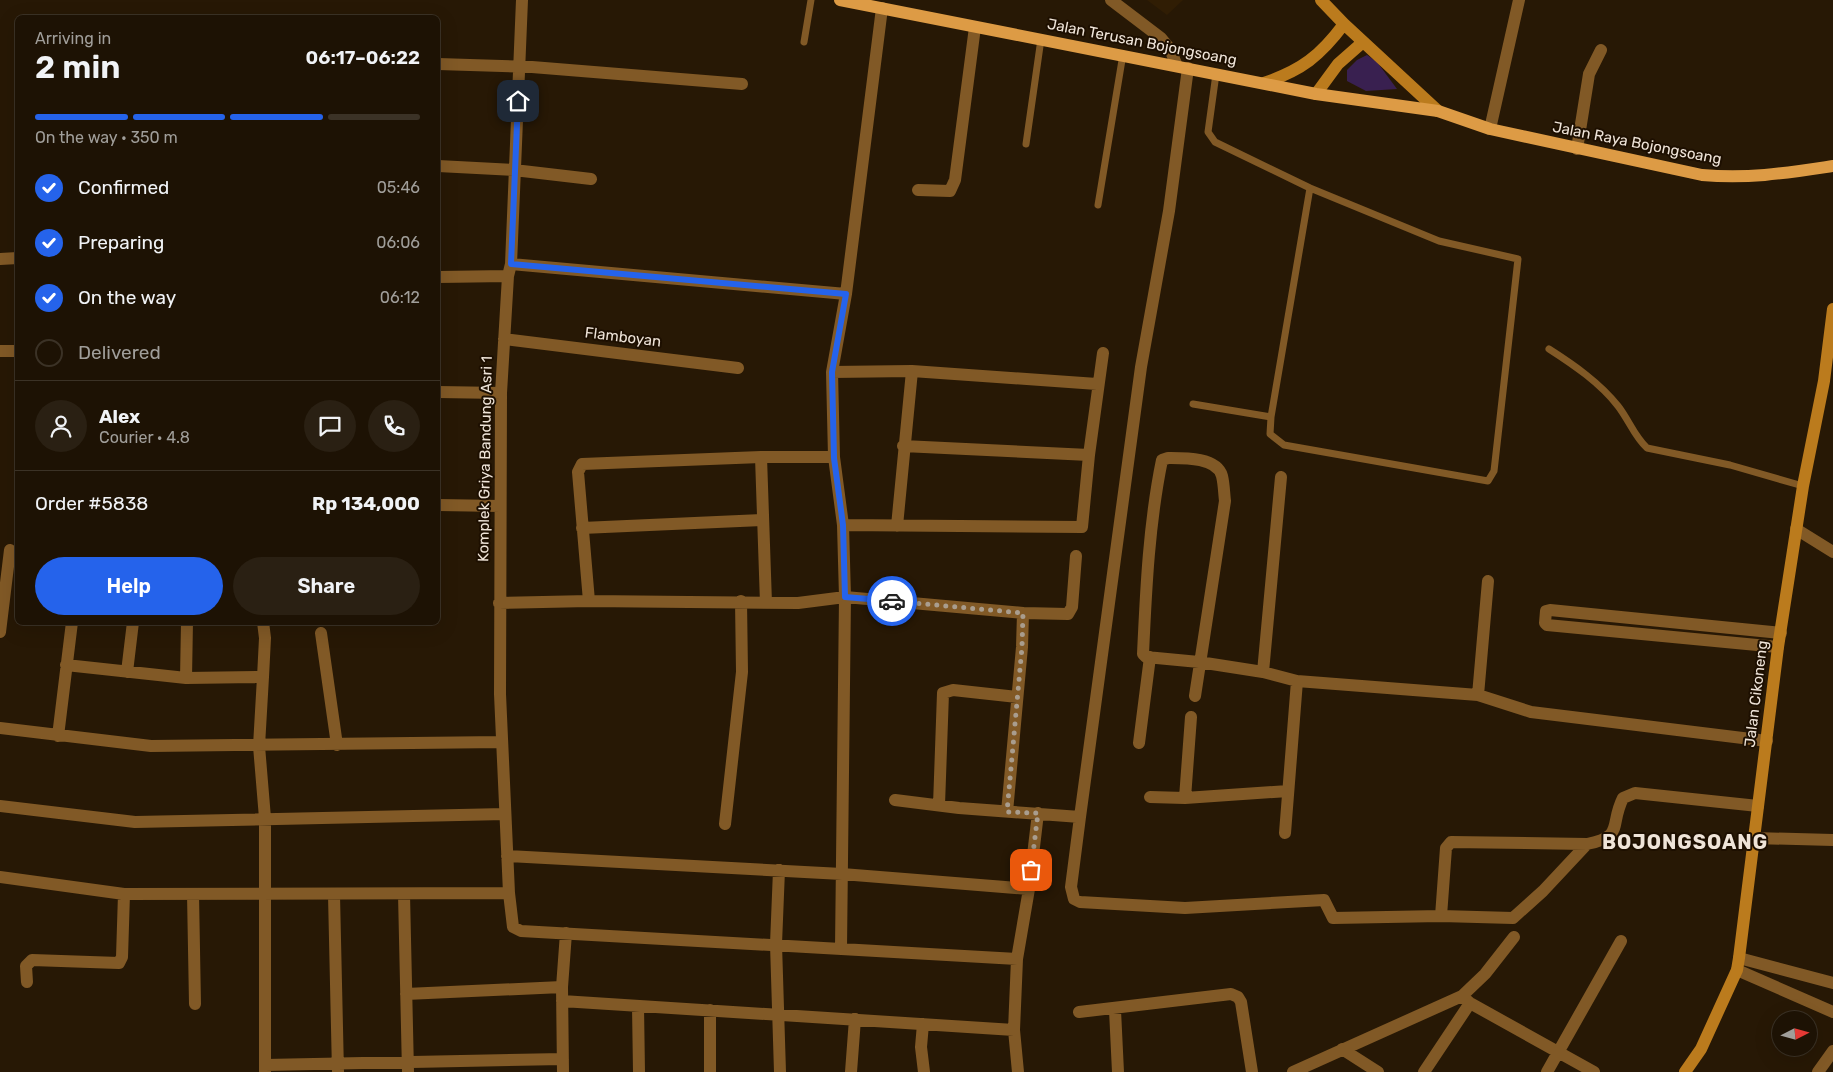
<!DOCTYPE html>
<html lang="en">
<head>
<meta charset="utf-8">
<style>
  :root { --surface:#1d1204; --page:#2a2013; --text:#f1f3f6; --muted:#a09e9a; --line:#3b3226; --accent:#2563eb }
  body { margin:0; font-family:Rubik,sans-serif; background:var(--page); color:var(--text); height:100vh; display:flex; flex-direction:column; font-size:19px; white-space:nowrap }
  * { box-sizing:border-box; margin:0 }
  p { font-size:16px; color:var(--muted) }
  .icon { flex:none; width:28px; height:28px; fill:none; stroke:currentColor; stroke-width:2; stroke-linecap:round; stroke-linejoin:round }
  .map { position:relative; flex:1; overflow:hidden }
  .panel { position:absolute; left:15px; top:15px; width:425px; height:610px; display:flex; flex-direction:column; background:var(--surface); border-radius:8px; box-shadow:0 5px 20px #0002,0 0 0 1px var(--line) }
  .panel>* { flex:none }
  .needle { width:32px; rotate:84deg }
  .buttons { position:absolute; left:1772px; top:1011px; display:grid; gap:10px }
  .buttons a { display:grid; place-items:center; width:45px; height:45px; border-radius:50%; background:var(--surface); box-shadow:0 5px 20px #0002,0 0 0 1px var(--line); font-size:25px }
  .pin { position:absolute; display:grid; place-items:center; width:42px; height:42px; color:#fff; margin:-21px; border-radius:10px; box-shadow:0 2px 8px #0006 }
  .courier { position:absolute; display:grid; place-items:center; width:50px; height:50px; margin:-25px; border:4px solid #2563eb; border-radius:50%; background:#fff; color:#222; box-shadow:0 1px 6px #0007 }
  .overview em { font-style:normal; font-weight:600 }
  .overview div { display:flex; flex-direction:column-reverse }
  .overview { display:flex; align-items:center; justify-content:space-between; height:85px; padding:0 20px }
  h1 { font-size:32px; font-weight:600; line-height:38px }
  .bar { display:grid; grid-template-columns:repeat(4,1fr); gap:8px 5px; align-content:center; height:60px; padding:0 20px }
  .bar i { height:6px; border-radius:4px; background:var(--line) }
  .bar .on { background:var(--accent) }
  .bar p { grid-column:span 4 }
  .line { display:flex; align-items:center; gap:12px; padding:0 20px; border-top:1px solid var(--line) }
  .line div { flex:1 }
  .round { display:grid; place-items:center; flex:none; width:52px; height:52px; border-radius:26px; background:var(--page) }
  ol { padding:0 20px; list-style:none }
  li { display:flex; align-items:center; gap:15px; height:55px }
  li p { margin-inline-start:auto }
  li .icon { padding:5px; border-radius:50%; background:var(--accent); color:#fff; stroke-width:4 }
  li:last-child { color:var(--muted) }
  li i { width:28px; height:28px; border:2px solid var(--line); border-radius:50% }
  .primary-button { display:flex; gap:10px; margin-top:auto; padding:10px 20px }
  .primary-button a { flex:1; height:58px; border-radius:30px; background:var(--accent); color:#fff; font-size:20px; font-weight:600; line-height:58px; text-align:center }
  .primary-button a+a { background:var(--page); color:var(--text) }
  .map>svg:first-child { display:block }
</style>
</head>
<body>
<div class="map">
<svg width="1833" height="1072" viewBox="0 0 1833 1072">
  <rect width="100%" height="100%" fill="#271805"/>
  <path fill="#301d04" d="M1147,0H1183L1167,15Z"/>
  <path fill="#392050" d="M1367,55L1377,62L1397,89L1366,91L1347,81V70L1357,60Z"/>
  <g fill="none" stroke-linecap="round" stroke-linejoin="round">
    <path stroke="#815926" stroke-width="7" d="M804,42L811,0
      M1216,74L1208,132L1215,142L1310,188L1439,241L1518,259L1494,471L1488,481L1284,445L1270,434L1271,417L1310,188
      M1026,144L1041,39
      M1098,205L1123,54
      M1549,349C1574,365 1600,383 1618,406C1629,420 1634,436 1647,448L1730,465L1803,486
      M1193,404L1271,417"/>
    <path stroke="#815926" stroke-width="12" d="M1111,0L1161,38L1170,49L1177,66
      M882,8L846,294L832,372L834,457L843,525L845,597L1023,613L1022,647L1007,812
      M438,64L532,67L742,84
      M1490,129L1519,0
      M1577,149L1589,74L1601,50
      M438,166L514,170L591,179
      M918,190L950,191L955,180L975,27
      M0,259L18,258
      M511,264L846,294
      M438,277L508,276
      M504,339L738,368
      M0,351H18
      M832,372L912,371
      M438,392L501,393
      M903,446L1089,455
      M761,457L766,603
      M438,505L500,506
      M843,525L1082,527L1089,455L1103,353
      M897,526L912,371L1097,384
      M582,528L762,520
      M1796,529L1833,552
      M589,601L578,472L582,464L761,457H834
      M499,603L589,601L798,603L845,597L841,948
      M1023,613L1068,614L1072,607L1076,556
      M263,622L265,638L263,677
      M0,632L10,550
      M321,633L337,745
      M1778,647L1547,625L1545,623L1546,611L1550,610L1781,633
      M66,665L186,678L263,677L259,746L265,818V1072
      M127,672L133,622
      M1263,672L1281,477
      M186,678L187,622
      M1478,695L1488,581
      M1195,696L1225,501C1224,493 1224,484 1222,476C1217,457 1183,458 1168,458L1162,460C1149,523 1146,589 1143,654L1146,657L1199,662L1263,672L1297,681L1478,695L1531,712L1767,741
      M1191,717L1185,798L1288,791
      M0,728L151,746L502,742
      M58,736L72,622
      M1139,743L1150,657
      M1150,797L1185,798
      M895,800L959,808L1080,817L1071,887L1074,899L1080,902L1185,908L1324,900L1333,918L1441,916
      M939,805L943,693L953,690L1017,697
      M0,806L135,822L505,814
      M1080,817L1141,367L1169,211L1188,68
      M725,824L742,672L741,601
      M1285,833L1297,681
      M1754,838L1833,840
      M1587,844L1543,891L1513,918L1441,916L1446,848L1451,842L1587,844C1625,836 1609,826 1623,798L1635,793L1758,806
      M507,856L842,874L1029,889L1017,959L521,931L513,927L509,893L500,694L501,393L508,276L511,264L522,0
      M779,870L776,944L780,1072
      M0,877L124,894L509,893
      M1029,889L1038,813
      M193,894L195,1004
      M404,894L408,1072
      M334,895L338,1072
      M1739,958L1833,983
      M1017,959L1014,1030L1018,1072
      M1737,970L1833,1012
      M27,982L26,966L32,960L119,963L122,957L124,894
      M406,994L562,987
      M1462,996L1470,1003L1594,1072
      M562,1001L1014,1030
      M638,1006L639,1072
      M710,1010V1072
      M1115,1010L1118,1072
      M1079,1012L1231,994L1238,997L1241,1002L1252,1072
      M923,1024L921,1047L924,1072
      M1342,1049L1378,1072
      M265,1065L563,1059
      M563,1072L562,987L566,933
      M851,1072L855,1019
      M1293,1072L1462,996L1485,974L1514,937
      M1424,1072L1470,1003
      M1547,1072L1621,941
      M1818,1072L1833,1051"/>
    <path stroke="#bb7b1d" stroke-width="12" d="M1321,0L1344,24L1438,111
      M1264,83C1302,70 1320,56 1344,24
      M1316,94L1338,64L1363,42
      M1685,1072L1701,1049L1737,970L1739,958L1778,647L1803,486L1824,381L1833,309"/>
    <path stroke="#dd9b45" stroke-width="12" d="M840,0L1316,94L1438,111L1490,129L1702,175C1750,179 1786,173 1833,166"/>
  </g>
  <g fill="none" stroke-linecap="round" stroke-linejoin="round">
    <path stroke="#a99d8e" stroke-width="5" stroke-dasharray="0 9" d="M892,601L1023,613L1022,647L1007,812L1038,813L1031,870"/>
    <path stroke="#2563eb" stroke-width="6" d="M518,101L511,264L846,294L832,372L834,458L843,525L845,597L892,601"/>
  </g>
  <g text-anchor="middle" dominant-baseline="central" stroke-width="4" stroke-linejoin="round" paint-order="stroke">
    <g font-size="15" fill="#efe4d8" stroke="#1d0f00">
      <text transform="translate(1142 42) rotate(11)">Jalan Terusan Bojongsoang</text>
      <text transform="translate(1637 143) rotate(11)">Jalan Raya Bojongsoang</text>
      <text transform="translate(623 337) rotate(7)">Flamboyan</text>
      <text transform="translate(485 459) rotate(-89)">Komplek Griya Bandung Asri 1</text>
      <text transform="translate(1756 694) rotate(-83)">Jalan Cikoneng</text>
    </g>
    <g font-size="20" font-weight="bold" letter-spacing="1" fill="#efe4d8" stroke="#1d0f00">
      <text x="1685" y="842">BOJONGSOANG</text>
    </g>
  </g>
</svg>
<div class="buttons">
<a><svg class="needle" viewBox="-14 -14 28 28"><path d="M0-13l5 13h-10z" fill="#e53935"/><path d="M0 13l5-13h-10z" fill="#a09e9a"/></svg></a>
</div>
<div class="pin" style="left:1031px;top:870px;background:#ea580c"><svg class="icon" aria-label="bag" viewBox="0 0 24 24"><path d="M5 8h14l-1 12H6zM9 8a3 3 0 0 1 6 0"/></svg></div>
<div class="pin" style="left:518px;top:101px;background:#1f2937"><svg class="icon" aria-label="home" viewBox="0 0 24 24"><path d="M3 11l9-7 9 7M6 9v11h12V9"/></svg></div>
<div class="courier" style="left:892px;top:601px"><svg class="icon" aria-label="car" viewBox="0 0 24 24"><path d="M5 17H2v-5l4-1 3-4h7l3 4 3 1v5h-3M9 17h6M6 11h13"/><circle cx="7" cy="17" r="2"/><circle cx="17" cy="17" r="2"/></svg></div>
<section class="panel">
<div class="overview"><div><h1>2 min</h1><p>Arriving in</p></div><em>06:17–06:22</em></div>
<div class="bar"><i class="on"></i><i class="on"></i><i class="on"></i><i></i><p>On the way · 350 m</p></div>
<ol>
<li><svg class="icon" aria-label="check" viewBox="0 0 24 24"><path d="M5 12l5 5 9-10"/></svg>Confirmed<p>05:46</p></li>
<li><svg class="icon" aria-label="check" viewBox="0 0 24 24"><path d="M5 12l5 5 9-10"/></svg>Preparing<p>06:06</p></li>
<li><svg class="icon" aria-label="check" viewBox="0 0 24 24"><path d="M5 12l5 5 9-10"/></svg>On the way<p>06:12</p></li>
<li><i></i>Delivered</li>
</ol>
<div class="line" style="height:90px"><a class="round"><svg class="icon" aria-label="person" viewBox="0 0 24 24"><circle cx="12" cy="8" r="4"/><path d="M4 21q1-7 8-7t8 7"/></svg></a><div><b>Alex</b><p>Courier · 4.8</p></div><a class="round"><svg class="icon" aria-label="chat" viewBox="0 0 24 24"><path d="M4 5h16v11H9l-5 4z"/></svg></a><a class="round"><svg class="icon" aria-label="phone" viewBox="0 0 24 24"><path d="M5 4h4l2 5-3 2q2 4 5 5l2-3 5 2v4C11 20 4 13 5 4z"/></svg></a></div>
<div class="line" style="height:65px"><div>Order #5838</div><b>Rp 134,000</b></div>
<div class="primary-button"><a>Help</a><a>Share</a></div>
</section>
</div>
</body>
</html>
